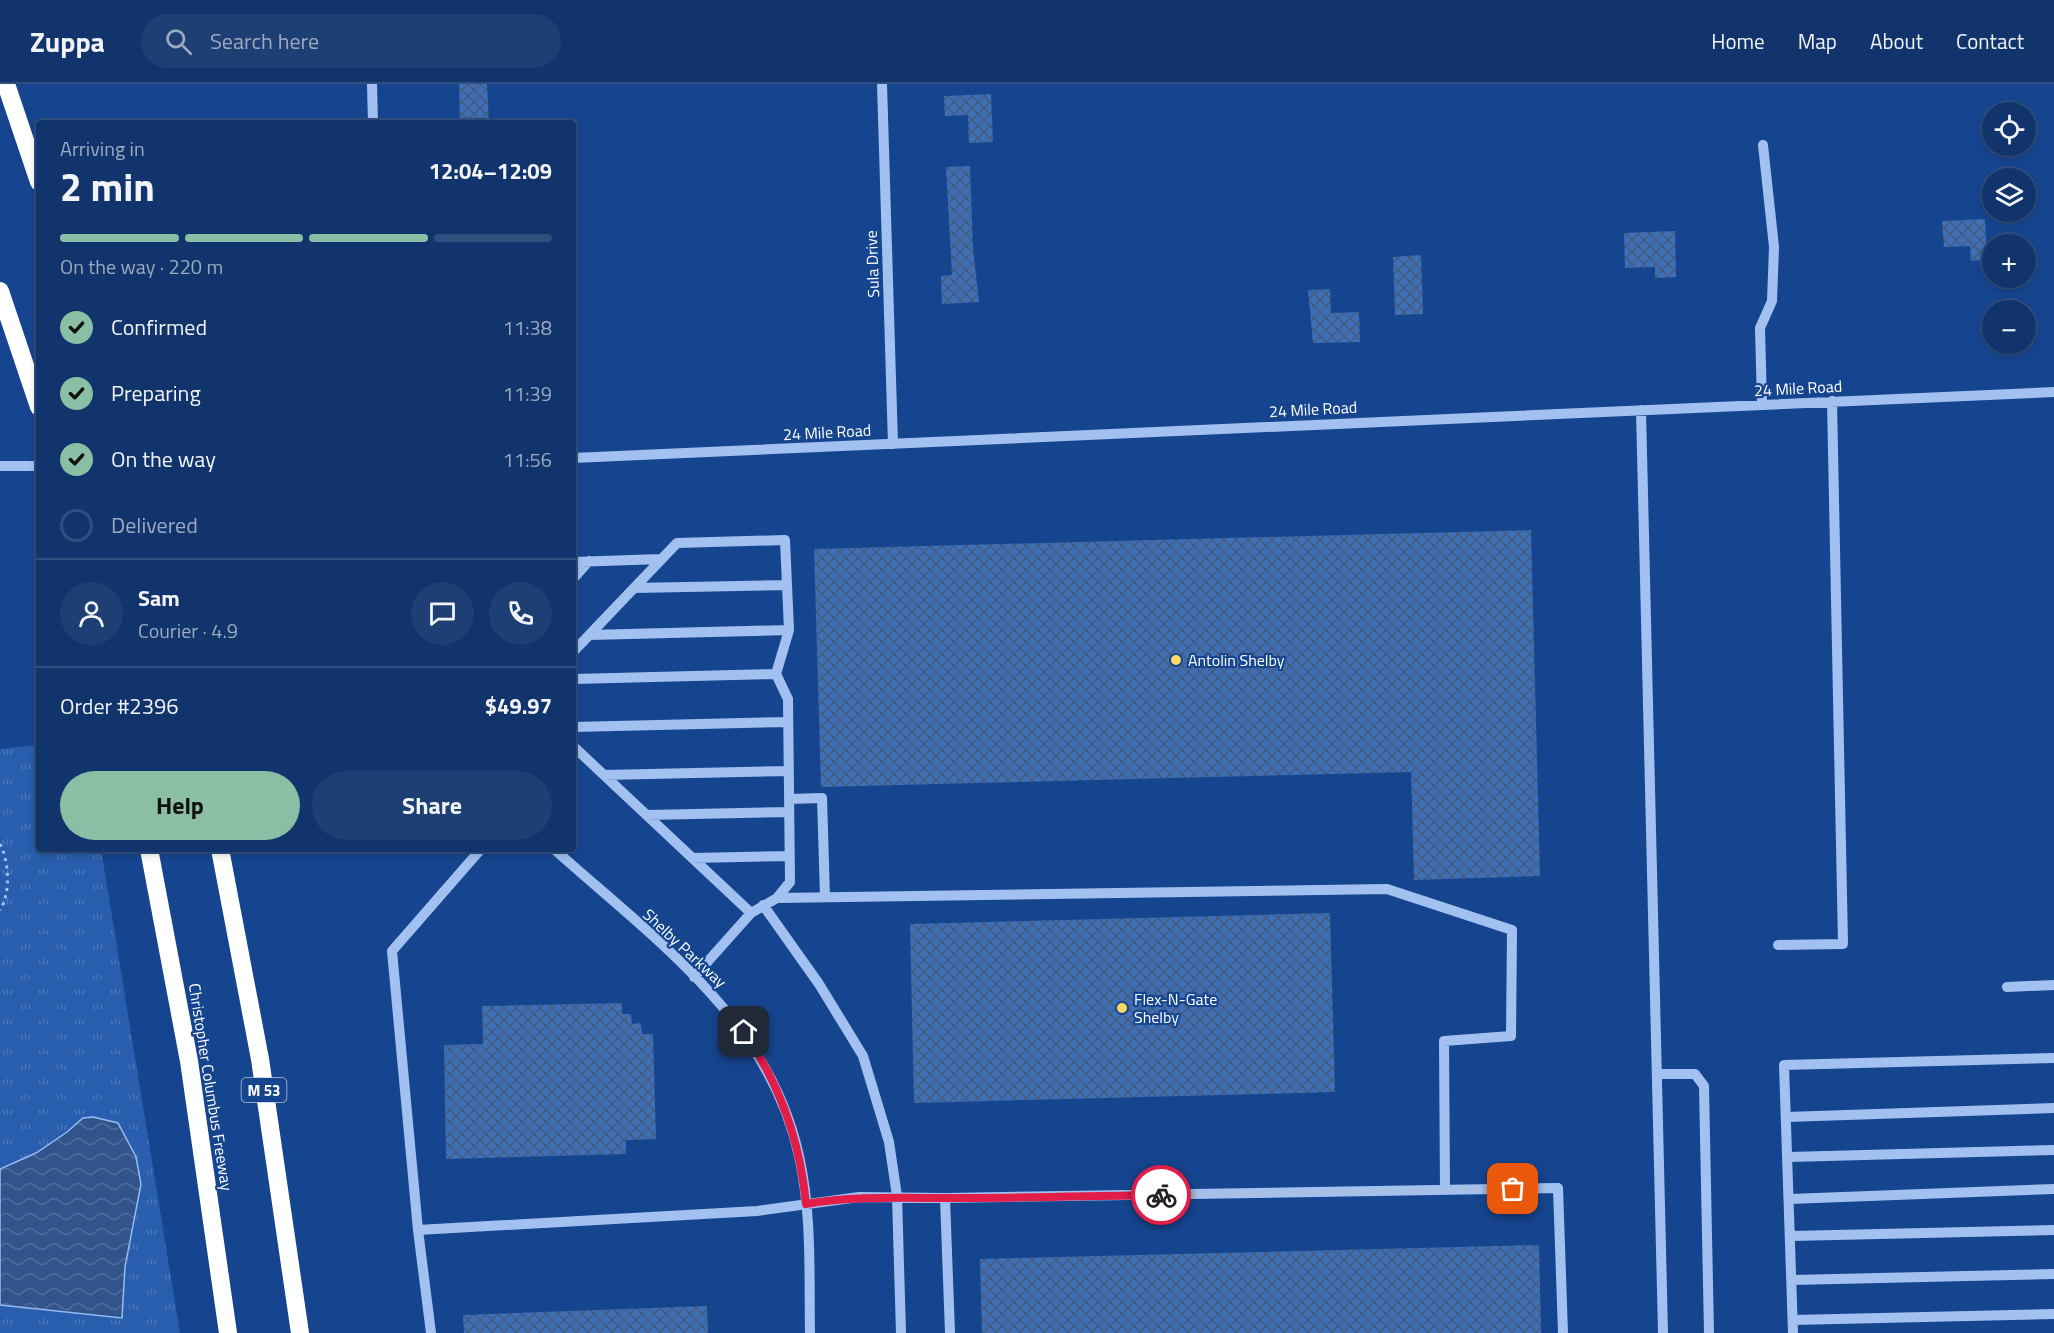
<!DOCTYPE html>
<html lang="en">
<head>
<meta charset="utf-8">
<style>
  :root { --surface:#10346b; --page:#1e3f73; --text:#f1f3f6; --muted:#9caac1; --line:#304f7e; --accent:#8abfa5 }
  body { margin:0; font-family:"Titillium Web",sans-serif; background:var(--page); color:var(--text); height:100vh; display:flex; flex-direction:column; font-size:22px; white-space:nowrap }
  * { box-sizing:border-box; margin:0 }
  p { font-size:20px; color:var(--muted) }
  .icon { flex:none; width:33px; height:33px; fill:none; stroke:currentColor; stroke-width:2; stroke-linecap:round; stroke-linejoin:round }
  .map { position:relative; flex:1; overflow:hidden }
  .side { position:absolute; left:36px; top:36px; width:540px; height:732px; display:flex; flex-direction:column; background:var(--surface); border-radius:6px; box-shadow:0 3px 9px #0003,0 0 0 2px var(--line) }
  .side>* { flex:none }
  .tools { position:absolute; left:1982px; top:18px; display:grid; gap:12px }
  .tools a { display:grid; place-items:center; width:54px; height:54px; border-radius:50%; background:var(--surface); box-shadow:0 3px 9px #0003,0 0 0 2px var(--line); font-size:30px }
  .pin { position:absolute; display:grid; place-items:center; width:51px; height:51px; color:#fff; margin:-26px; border-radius:12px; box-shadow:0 3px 9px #0006 }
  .courier { position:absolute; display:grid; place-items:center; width:60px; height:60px; margin:-30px; border:4px solid #e11d48; border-radius:50%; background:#fff; color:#222; box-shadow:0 2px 8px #0007 }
  .summary em { font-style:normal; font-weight:700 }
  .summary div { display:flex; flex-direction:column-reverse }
  .summary { display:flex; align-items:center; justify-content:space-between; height:102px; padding:0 24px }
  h1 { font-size:39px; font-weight:700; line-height:45px }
  .bar { display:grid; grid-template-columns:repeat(4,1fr); gap:9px 6px; align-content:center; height:72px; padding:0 24px }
  .bar i { height:8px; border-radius:4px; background:var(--line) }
  .bar .current { background:var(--accent) }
  .bar p { grid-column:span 4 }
  .line { display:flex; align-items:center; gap:15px; padding:0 24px; border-top:2px solid var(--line) }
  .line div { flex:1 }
  .round { display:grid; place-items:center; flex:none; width:63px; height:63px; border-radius:32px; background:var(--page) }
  ol { padding:0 24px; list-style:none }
  li { display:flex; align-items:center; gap:18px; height:66px }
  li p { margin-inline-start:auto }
  li .icon { padding:6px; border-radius:50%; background:var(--accent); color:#111; stroke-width:4 }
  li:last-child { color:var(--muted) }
  li i { width:33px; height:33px; border:3px solid var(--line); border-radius:50% }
  .button { display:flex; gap:12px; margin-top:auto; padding:12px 24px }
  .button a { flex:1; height:69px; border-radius:36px; background:var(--accent); color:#111; font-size:24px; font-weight:700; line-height:69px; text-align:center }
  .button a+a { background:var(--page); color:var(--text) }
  header { display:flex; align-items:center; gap:36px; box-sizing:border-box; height:84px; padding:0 30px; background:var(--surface); border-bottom:2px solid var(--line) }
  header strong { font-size:28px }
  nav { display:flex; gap:33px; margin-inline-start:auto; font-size:21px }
  .search { width:420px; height:54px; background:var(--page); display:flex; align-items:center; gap:15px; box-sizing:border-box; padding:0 21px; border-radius:33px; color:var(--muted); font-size:22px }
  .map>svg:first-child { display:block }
</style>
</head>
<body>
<header>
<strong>Zuppa</strong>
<div class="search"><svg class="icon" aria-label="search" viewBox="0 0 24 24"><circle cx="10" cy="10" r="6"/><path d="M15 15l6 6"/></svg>Search here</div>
<nav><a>Home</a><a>Map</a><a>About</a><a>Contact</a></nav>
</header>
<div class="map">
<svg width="2054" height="1249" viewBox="0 0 2054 1249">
  <defs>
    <pattern id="grass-tufts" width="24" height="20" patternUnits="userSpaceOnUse" patternTransform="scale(1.5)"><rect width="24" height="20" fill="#285ead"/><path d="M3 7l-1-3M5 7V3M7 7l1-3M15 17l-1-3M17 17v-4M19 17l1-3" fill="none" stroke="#4876b9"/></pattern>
    <pattern id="water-waves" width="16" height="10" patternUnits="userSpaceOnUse" patternTransform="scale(1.5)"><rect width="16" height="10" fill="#31548b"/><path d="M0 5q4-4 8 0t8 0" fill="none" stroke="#506e9c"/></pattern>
    <pattern id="building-cross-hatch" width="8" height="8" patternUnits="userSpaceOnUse" patternTransform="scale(1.5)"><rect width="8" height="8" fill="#3e6fb7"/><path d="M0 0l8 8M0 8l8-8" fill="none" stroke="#465c7c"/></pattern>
  </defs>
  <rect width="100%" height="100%" fill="#16458f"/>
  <path fill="url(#grass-tufts)" d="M39,661V765H101L180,1249H0V665Z"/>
  <path fill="url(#water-waves)" stroke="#94bcf3" stroke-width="1.5" d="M93,1033L118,1039L136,1073L141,1100L125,1183L122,1234L0,1221V1085L36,1069L67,1048L83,1034Z"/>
  <path fill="url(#building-cross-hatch)" d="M459,0H487L489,39H460Z
    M991,10L993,58L969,59L968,31L945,32L944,12Z
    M970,82L973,164L979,218L942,220L941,192L952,191L946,83Z
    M1985,135L1987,176L1971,177L1970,162L1944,163L1942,137Z
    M1675,147L1676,193L1655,194V183L1625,184L1624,149Z
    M1421,171L1423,230L1395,231L1393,173Z
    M1330,205L1331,229L1359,228L1360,258L1313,259L1308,206Z
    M1531,446L1540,792L1414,796L1411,688L821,703L814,465Z
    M1330,829L1335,1008L914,1019L910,840Z
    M622,919V930H631L632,940L641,939L642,950H653L656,1055L626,1056V1070L446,1075L444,961L483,960L482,922Z
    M1539,1161L1541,1249H982L980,1175Z
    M707,1222L708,1249H464L463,1231Z"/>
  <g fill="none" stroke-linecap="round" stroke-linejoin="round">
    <path stroke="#a2c1f0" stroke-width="3" stroke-dasharray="3 4.5" stroke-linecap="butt" d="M0,760C9,777 11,809 0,826"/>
    <path stroke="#a2c1f0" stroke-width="10" d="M372,0L373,39
      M882,0L893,360
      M1762,321L1760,244L1772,217L1774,163L1763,61
      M1641,326L1663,1249
      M573,374L2054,308
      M0,382H39
      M573,478L661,475
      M573,495L589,477
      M634,504L787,501
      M589,551L789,546
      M573,568L677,459L785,456L789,546L776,590L788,615L790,798L777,814
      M573,595L776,590
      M573,643L788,638
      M573,662L751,829
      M604,691L789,687
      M789,715L822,714L825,813
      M647,731L789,728
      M554,765C653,854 769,934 799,1072C812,1129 809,1191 810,1249
      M692,774L790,772
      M763,821L819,900L863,972L889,1058L897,1112L901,1249
      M1778,861L1843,860L1832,317
      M694,893L751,829L777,814L1387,805L1512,846L1511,952L1444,957L1445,1106
      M2007,903L2054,901
      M1657,990H1695L1704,1002L1709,1249
      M1787,1033L2054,1024
      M1789,1073L2054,1066
      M945,1114L950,1249
      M1790,1115L2054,1105
      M418,1146L757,1127L859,1113L945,1114L1558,1104L1563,1249
      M1791,1152L2054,1146
      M1792,1196L2054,1190
      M1793,1236L2054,1230
      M431,1249L418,1146L392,867L481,765
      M1793,1249L1784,981L2054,974"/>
    <path stroke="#fff" stroke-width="18" d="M6,0L39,98
      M0,207L39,323
      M149,765L189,977L228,1249
      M220,765L260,975L300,1249"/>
  </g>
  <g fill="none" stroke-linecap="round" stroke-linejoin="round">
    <path stroke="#adbed8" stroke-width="6" stroke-dasharray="0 10.8" d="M1161,1111L1513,1105"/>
    <path stroke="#e11d48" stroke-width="8" d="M744,948C780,1000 800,1057 806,1120C853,1112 899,1114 947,1114C1018,1114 1089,1112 1161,1111"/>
  </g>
  <g fill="#ffd861" stroke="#16458f" stroke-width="2">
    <circle cx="1176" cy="576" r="6"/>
    <circle cx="1122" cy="924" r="6"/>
  </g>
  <g text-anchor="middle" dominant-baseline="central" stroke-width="4.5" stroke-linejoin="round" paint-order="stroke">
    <rect fill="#16458f" stroke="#b9c7dd" stroke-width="1.5" x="241.5" y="994" width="45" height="24" rx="4.5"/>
    <g font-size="15" font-weight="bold" fill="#fff">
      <text x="264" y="1006">M 53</text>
    </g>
    <g font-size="16" fill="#fff" stroke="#16458f">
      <text transform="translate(872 180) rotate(-92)">Sula Drive</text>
      <text transform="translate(1798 304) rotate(-3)">24 Mile Road</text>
      <text transform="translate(1313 325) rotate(-3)">24 Mile Road</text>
      <text transform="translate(827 348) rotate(-3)">24 Mile Road</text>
      <text transform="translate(685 864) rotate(43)">Shelby Parkway</text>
      <text transform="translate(211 1003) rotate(81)">Christopher Columbus Freeway</text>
    </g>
    <g font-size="16" fill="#fff" stroke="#16458f" text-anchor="start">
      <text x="1188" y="576">Antolin Shelby</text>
      <text x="1134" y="915">Flex-N-Gate<tspan x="1134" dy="18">Shelby</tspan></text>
    </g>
  </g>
</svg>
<div class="tools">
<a><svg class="icon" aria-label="locate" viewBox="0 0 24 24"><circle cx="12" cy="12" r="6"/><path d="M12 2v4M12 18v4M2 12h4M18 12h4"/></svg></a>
<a><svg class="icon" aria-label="layers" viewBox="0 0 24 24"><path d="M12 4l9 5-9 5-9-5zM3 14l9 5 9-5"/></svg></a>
<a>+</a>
<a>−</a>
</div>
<div class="pin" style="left:1513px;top:1105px;background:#ea580c"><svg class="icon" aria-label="bag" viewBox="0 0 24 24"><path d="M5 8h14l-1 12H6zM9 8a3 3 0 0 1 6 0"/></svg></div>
<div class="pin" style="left:744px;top:948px;background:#1f2937"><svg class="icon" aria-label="home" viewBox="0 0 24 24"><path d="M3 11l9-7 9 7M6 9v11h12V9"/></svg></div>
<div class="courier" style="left:1161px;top:1111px"><svg class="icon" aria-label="bike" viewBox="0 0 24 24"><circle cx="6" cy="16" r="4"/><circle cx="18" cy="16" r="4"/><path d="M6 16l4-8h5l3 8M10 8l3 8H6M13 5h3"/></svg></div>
<section class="side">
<div class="summary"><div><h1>2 min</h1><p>Arriving in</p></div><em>12:04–12:09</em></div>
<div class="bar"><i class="current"></i><i class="current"></i><i class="current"></i><i></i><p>On the way · 220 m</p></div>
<ol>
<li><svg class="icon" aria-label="check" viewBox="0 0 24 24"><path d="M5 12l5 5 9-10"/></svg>Confirmed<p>11:38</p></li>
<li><svg class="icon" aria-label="check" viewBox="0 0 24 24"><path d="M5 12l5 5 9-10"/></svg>Preparing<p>11:39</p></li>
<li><svg class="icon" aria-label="check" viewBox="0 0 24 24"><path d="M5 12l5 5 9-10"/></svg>On the way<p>11:56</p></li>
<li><i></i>Delivered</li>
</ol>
<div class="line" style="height:108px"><a class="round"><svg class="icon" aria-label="person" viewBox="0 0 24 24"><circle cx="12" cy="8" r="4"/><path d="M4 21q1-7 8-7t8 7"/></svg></a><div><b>Sam</b><p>Courier · 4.9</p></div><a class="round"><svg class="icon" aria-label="chat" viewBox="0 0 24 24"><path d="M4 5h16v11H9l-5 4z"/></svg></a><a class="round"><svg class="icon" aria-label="phone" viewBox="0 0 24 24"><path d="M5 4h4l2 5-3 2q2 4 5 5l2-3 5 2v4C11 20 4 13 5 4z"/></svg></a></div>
<div class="line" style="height:78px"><div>Order #2396</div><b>$49.97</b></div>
<div class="button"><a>Help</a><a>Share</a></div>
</section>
</div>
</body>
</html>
